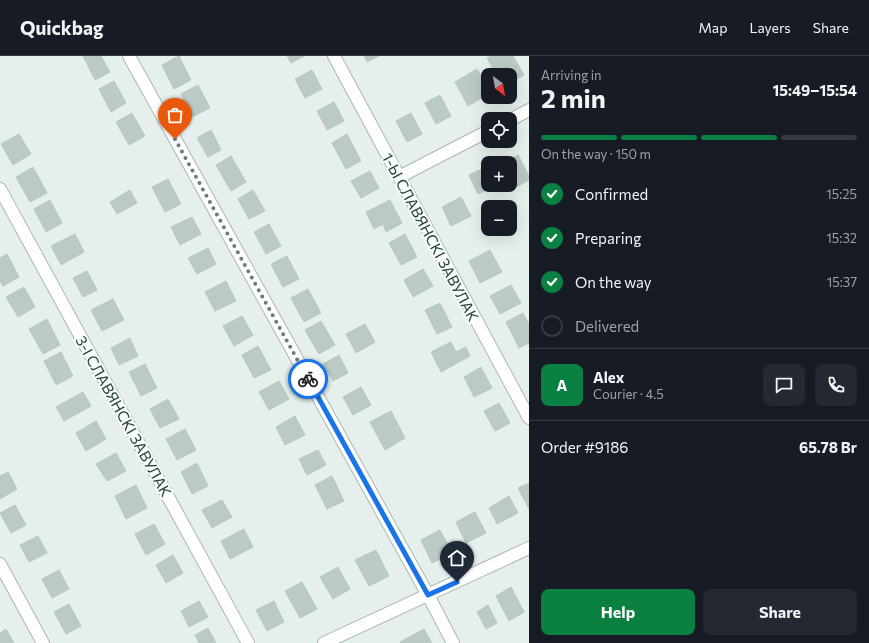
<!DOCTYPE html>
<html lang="en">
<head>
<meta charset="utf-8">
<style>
  :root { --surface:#171b24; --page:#242831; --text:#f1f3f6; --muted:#9ea1a6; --line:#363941; --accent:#0b8043 }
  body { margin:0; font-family:Commissioner,sans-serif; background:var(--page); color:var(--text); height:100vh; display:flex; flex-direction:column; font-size:15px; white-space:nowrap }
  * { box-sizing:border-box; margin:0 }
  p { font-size:13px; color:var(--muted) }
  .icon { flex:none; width:22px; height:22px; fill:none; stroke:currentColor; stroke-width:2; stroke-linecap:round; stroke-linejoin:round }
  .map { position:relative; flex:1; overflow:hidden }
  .sheet { display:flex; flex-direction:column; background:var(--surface); width:340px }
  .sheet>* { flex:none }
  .needle { width:26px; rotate:149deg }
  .controls { position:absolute; left:481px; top:12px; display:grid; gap:8px }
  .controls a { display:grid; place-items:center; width:36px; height:36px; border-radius:8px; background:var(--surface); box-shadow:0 4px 16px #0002; font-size:20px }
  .pin { position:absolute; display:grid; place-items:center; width:34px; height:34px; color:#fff; margin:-41px -17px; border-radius:50% 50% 50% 0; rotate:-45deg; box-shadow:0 0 4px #0007 }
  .pin .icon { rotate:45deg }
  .courier { position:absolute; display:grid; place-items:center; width:40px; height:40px; margin:-20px; border:3px solid #1a73e8; border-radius:50%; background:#fff; color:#222; box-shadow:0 1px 5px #0007 }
  .overview em { font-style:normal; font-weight:700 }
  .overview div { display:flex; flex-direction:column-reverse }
  .overview { display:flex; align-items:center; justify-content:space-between; height:68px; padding:0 12px }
  h1 { font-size:26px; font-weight:700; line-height:30px }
  .bar { display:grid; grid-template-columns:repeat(4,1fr); gap:6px 4px; align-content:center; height:48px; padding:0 12px }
  .bar i { height:5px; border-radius:3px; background:var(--line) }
  .bar .current { background:var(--accent) }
  .bar p { grid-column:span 4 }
  .line { display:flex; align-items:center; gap:10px; padding:0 12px; border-top:1px solid var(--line) }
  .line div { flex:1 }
  .round { display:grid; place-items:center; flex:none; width:42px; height:42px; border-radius:8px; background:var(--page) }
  ol { padding:0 12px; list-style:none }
  li { display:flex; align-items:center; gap:12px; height:44px }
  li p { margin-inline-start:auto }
  li .icon { padding:4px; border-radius:50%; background:var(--accent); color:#fff; stroke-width:4 }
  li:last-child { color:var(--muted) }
  li i { width:22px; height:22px; border:2px solid var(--line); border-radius:50% }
  .primary-button { display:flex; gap:8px; margin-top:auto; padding:8px 12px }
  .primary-button a { flex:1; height:46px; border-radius:8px; background:var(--accent); color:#fff; font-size:16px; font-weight:700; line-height:46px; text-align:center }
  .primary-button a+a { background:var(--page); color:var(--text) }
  header { display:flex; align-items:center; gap:24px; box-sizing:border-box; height:56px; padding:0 20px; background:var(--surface); border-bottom:1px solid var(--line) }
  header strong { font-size:19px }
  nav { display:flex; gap:22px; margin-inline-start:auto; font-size:14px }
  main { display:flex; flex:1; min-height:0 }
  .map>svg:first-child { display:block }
</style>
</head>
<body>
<header>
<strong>Quickbag</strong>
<nav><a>Map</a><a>Layers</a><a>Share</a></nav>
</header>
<main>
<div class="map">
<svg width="529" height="587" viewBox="0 0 529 587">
  <rect width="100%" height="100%" fill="#e6efeb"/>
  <path fill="#bbcac4" stroke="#b8c9c2" d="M83,0H101L110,16L95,24Z
    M179,0L191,24L174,33L162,9Z
    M287,0H304L291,7Z
    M364,0H379L367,6Z
    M491,0H513L524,19L510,27V19H497L487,2Z
    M477,13L488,32V38L468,50L455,26Z
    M312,14L322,33L305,42L295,23Z
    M114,25L126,47L111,56L99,33Z
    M198,29L210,52L192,61L181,38Z
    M440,39L451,60L436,68L425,47Z
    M334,46L344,65L327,74L317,55Z
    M132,57L145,80L129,89L116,66Z
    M411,57L422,78L407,86L396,65Z
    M211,74L221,94L208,101L197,82Z
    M19,78L31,98L13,109L1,88Z
    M347,78L361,105L346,113L332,87Z
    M518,99L529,120V124L511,134L508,129H510V107H503Z
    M231,100L246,126L231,135L216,109Z
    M33,111L47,137L30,146L16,121Z
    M482,113L488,125V129H490L491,132L478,138L469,119Z
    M370,115L379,132L361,142L351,125Z
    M168,123L181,148L165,156L152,131Z
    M130,134L137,147L117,158L110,146Z
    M253,134L265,155L249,163L238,143Z
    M461,141L471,160L451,170L442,151Z
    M50,144L62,167L46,176L34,153Z
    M390,144L402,167L386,176L383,168L374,173L366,156Z
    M192,161L201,178L180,189L171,171Z
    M269,168L281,190L266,198L254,176Z
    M75,178L84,196L61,209L51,190Z
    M405,178L417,201L401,209L389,187Z
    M208,192L216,208L197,218L188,202Z
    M490,194L502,216L480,227L469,205Z
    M7,198L19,221L3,230L0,225V202Z
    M287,200L299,223L283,231L271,208Z
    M423,213L433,230L413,241L404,224Z
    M87,215L97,234L83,241L73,222Z
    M226,225L236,245L215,255L205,236Z
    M511,229L521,247L500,258L490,240Z
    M24,231L35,251L18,261L6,241Z
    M308,233L321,257L304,266L291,242Z
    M113,243L124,264L102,275L91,254Z
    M440,247L452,271L437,278L425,254Z
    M523,257L529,268V287L519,292L506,266Z
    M242,260L253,279L234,290L223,270Z
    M47,263L60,289L43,298L29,273Z
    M321,265L335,289L319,298L305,274Z
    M365,268L375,286L356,297L346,278Z
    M130,282L138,300L119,309L111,292Z
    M451,286L456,296L466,291L470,300L441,316L431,296Z
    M258,290L271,314L254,322L242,299Z
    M61,296L73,320L56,329L44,305Z
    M339,299L348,317L333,325L323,308Z
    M145,308L157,332L141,340L129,316Z
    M481,311L492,332L474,341L464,321Z
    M279,325L289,343L269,354L259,336Z
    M361,331L371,349L353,359L343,341Z
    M83,336L91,350L64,365L56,351Z
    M168,343L179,363L160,372L150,353Z
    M499,347L510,367L495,375L484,355Z
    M391,355L405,382L385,394L370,366Z
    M295,360L305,379L285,389L276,371Z
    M96,365L106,383L86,395L76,377Z
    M185,373L196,394L177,404L166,383Z
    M318,394L326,409L307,419L299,403Z
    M116,397L126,415L107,425L96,408Z
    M197,407L208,430L192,438L181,416Z
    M8,416L17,433L0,443V420Z
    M332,420L344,445L327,453L315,429Z
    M529,427V453L518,432Z
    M136,429L147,452L126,463L115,440Z
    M509,440L518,457L497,468L489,452Z
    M222,444L232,461L212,472L202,454Z
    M15,449L26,469L11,477L0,457Z
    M475,456L486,477L466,487L456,466Z
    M154,468L165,488L146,499L135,478Z
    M244,473L253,491L230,503L221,485Z
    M440,474L452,497L432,507L421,484Z
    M38,480L47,497L29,506L20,489Z
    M376,494L389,520L369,530L355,504Z
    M173,499L183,517L166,527L156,509Z
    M338,511L350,533L333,543L320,521Z
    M59,514L69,533L52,542L42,523Z
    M302,526L317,553L300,562L285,535Z
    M511,531L524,556L509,565L496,540Z
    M199,545L208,561L189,571L181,555Z
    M274,545L284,566L267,575L256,554Z
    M69,548L81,570L66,578L54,556Z
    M488,549L497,567L486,573L477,556Z
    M208,572L216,587H199L195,579Z
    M6,573L14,587H0V577Z
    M424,573L432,587H401L400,586Z"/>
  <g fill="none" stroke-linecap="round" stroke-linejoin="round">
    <defs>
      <path id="minor" d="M129,0L428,539L453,587
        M334,0L529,362
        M510,64L529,54
        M399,121L488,75
        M0,133L248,587
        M0,508L43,587
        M324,587L529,492"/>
    </defs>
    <use href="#minor" stroke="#a8b8b2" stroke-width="14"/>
    <use href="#minor" stroke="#fff" stroke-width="12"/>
  </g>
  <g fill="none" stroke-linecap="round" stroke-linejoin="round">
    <path stroke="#687f78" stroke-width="4" stroke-dasharray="0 7.2" d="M175,83L308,323"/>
    <path stroke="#1a73e8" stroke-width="5" d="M308,323L428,539L457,526"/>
  </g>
  <g text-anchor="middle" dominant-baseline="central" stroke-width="4" stroke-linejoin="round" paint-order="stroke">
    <g font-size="15" fill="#24423a" stroke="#f7fbf9">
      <text transform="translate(431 181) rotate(62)">1-Ы СЛАВЯНСКІ ЗАВУЛАК</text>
      <text transform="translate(124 360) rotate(61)">3-І СЛАВЯНСКІ ЗАВУЛАК</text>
    </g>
  </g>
</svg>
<div class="controls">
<a><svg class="needle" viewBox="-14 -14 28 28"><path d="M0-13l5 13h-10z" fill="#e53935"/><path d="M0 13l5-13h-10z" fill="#9ea1a6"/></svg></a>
<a><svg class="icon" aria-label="locate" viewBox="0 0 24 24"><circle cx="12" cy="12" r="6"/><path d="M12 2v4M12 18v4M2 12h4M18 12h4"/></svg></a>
<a>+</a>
<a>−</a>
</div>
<div class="pin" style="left:175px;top:83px;background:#ea580c"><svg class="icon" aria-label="bag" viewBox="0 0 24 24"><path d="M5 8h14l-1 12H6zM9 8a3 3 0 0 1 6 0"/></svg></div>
<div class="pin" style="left:457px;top:526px;background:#1f2937"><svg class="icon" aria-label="home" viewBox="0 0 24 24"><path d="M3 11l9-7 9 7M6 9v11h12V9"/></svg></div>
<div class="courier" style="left:308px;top:323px"><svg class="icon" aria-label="bike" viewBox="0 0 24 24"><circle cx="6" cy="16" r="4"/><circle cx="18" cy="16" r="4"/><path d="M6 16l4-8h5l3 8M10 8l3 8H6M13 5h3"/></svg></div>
</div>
<section class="sheet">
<div class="overview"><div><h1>2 min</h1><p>Arriving in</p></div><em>15:49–15:54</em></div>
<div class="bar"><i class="current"></i><i class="current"></i><i class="current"></i><i></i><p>On the way · 150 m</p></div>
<ol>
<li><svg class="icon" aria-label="check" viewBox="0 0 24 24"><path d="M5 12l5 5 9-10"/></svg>Confirmed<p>15:25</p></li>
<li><svg class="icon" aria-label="check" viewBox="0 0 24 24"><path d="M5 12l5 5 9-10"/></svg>Preparing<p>15:32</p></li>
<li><svg class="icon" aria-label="check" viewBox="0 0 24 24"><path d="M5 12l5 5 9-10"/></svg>On the way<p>15:37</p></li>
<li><i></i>Delivered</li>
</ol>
<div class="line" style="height:72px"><b class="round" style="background:var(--accent);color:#fff">A</b><div><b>Alex</b><p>Courier · 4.5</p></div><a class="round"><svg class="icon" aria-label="chat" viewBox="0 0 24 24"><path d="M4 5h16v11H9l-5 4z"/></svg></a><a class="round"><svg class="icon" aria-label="phone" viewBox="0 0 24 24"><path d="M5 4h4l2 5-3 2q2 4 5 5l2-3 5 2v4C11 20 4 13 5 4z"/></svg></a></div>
<div class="line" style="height:52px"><div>Order #9186</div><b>65.78 Br</b></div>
<div class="primary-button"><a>Help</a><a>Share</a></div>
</section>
</main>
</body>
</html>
